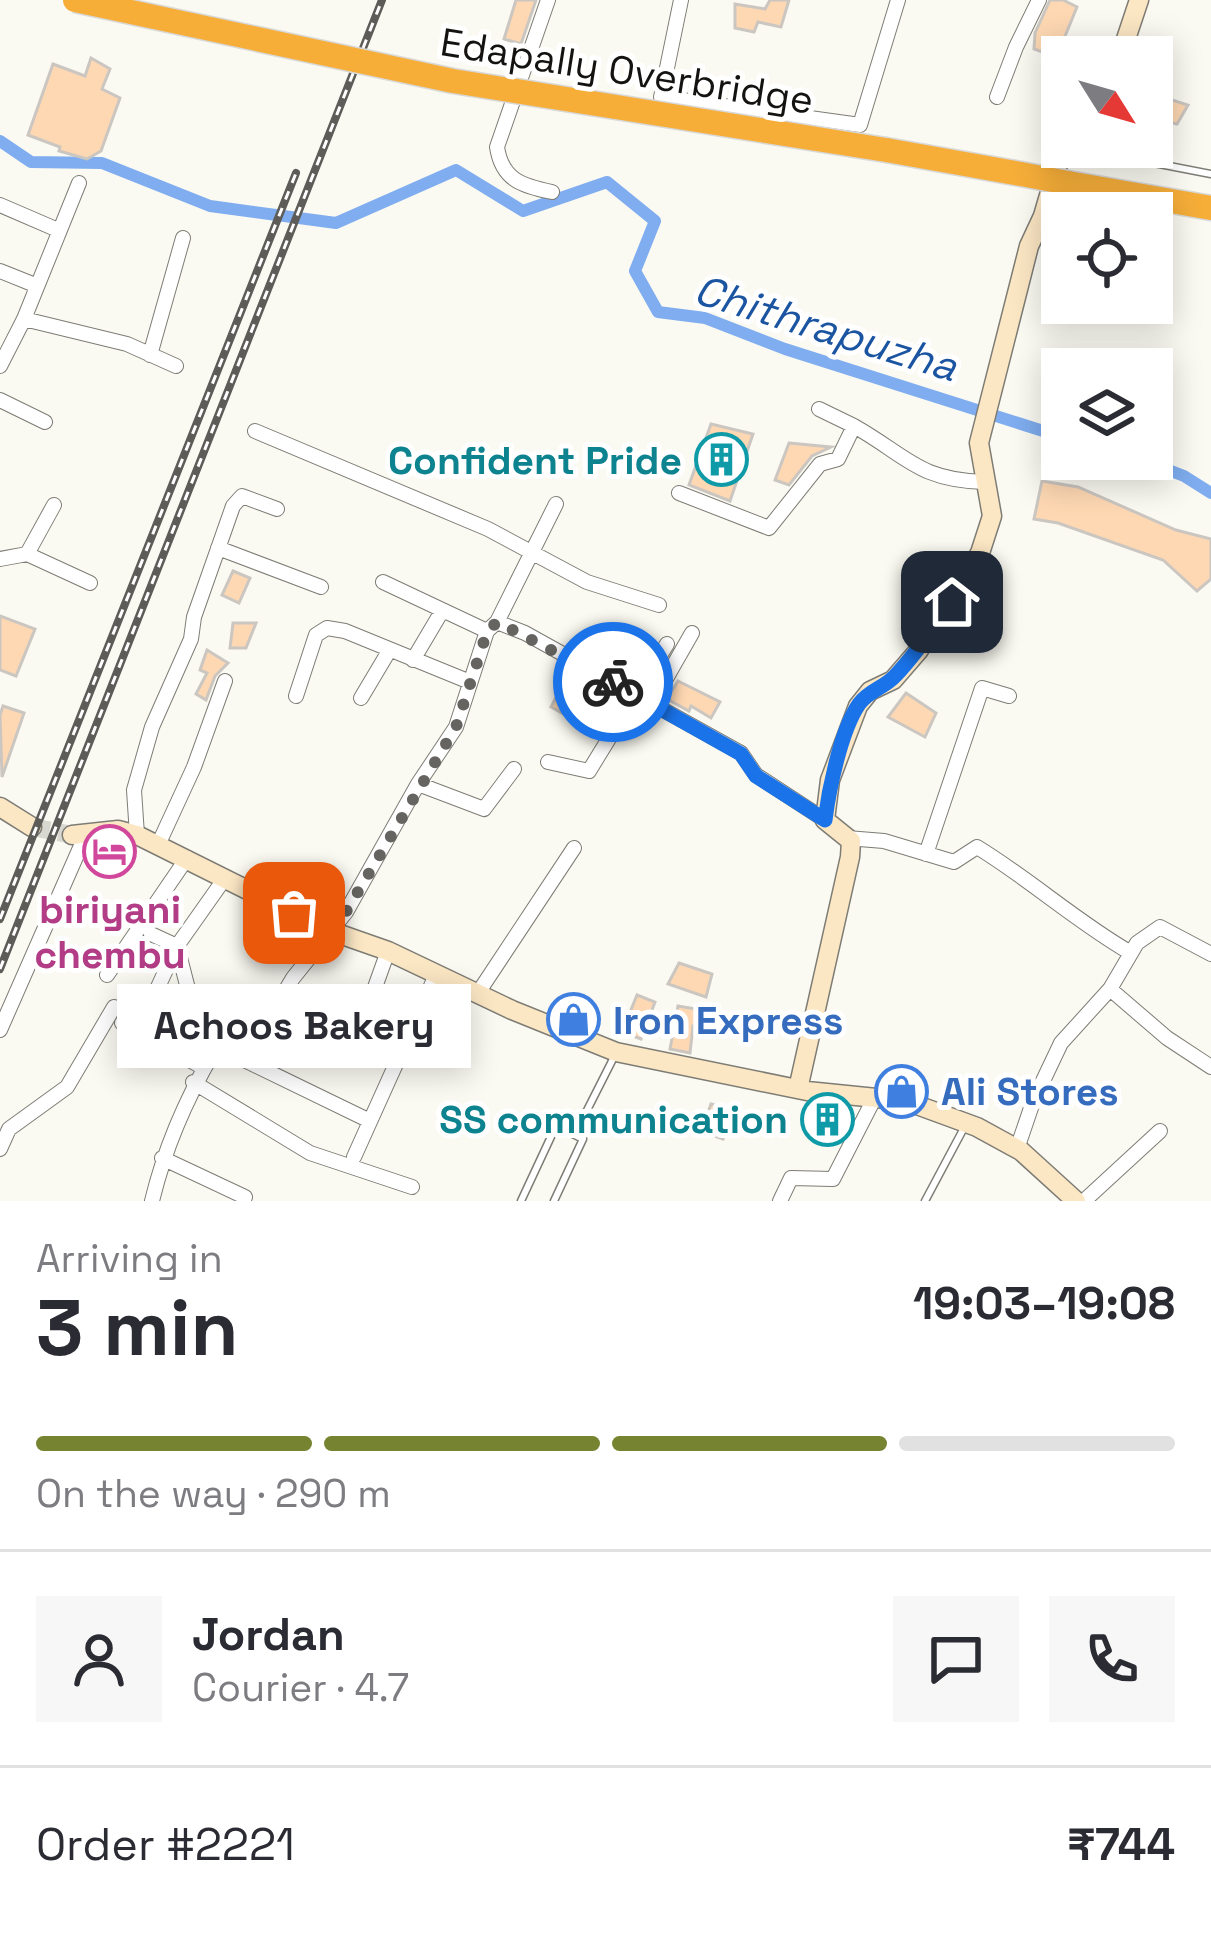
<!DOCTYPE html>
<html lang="en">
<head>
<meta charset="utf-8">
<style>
  :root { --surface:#fff; --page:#f7f7f7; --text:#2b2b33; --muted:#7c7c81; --line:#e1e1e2; --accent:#768432 }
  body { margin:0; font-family:"Space Grotesk",sans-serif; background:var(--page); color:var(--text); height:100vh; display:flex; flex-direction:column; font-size:45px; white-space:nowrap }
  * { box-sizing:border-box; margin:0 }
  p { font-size:39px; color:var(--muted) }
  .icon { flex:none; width:66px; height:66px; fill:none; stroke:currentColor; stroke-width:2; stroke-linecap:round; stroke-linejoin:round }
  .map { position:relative; height:1201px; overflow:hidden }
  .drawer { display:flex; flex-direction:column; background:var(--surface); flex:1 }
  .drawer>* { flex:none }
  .needle { width:78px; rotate:127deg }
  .fabs { position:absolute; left:1041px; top:36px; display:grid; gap:24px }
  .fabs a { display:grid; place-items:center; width:132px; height:132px; border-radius:0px; background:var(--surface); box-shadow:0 6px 30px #0003; font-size:60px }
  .pin { position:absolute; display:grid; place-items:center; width:102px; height:102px; color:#fff; margin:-51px; border-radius:24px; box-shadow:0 6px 18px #0006 }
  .courier { position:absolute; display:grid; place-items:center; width:120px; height:120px; margin:-60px; border:9px solid #1a73e8; border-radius:50%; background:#fff; color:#222; box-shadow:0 3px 15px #0007 }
  .bubble { position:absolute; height:84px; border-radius:0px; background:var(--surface); box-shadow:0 6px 30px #0003; font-size:39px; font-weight:700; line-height:84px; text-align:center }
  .summary em { font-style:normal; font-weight:700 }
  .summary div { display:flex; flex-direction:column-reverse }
  .summary { display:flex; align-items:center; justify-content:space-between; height:204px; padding:0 36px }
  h1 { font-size:78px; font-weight:700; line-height:90px }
  .bar { display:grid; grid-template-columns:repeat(4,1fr); gap:18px 12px; align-content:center; height:144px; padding:0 36px }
  .bar i { height:15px; border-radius:9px; background:var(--line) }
  .bar .on { background:var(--accent) }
  .bar p { grid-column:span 4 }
  .line { display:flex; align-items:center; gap:30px; padding:0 36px; border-top:3px solid var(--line) }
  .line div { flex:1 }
  .round { display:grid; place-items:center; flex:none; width:126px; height:126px; border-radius:0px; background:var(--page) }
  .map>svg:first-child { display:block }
</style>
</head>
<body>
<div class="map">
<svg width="1211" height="1201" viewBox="0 0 1211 1201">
  <rect width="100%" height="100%" fill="#fbfaf2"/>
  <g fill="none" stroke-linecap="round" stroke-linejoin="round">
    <path stroke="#7fadef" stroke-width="12" d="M0,141L31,162L102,163L210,206L336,223L456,170L523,211L607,182L655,221L635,271L658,312L705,318L785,349L1062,437
      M1140,459L1184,476L1211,493"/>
  </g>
  <path fill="#fed8b3" stroke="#ccc6c1" stroke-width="3" d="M516,0H536L521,44L504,39Z
    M770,0H789L781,27L758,22L754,32L735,28V4L765,9Z
    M1050,0H1063L1077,7L1061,46L1091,54L1090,57L1062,59L1034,49L1035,33Z
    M91,58L110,69L102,89L120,98L101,151L87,159L59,151L60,147L28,135L53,64L85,76Z
    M1166,98L1188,105L1177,124L1158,120Z
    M711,424L753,434L730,501L689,485Z
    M789,443L831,447L812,456L789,485L775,480Z
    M1042,481L1078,487L1176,530L1211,539V579L1197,591L1163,560L1058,523L1034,519Z
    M233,571L250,578L239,603L222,595Z
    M0,616L35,629L16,676L0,670Z
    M233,623H256L246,648H230Z
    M207,650L228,663L215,676L206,700L196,694L207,673L200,670Z
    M565,680L583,690L569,717L551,707Z
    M678,681L720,702L711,718L691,706L689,711L667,699Z
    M906,693L936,713L925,737L888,717Z
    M3,706L24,713L2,777L0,715Z
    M679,963L712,974L706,997L668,984Z
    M637,995L655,1002L641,1039L622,1032Z
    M678,1006L707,1011L704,1028L693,1026L690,1053L670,1049Z
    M711,1104L733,1110L723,1139L701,1131Z
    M812,1109L845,1116L842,1129L810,1123Z"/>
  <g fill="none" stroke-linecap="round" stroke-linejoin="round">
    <path stroke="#d8d7d0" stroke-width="18" stroke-dasharray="18 9" stroke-linecap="butt" d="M32,827L72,835"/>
    <defs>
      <path id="lane" d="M1087,150L1211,174
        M575,1134L615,1055
        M521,1201L556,1126L583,1139L554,1201
        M925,1201L965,1126"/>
      <path id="street" d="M548,0L497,147C502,180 522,186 552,192
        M681,0L661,97L860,125L898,0
        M997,97L1016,47L1039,0
        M0,205L58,230
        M0,271L35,285
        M24,319L127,344L176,366
        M150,355L183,238
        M0,366L24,319L79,183
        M0,400L45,422
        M819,409L854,426
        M255,431L488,529L587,582L659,605
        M679,493L769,528L820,464L838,459L854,426C907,456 918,480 984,482
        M218,548L321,587
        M27,554L90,583
        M0,559L27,554L54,505
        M383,582L487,631
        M497,622L556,504
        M413,660L442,611
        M296,696L316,635L327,628L345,631L470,682
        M361,698L389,651
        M652,703L692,633
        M548,762L589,771L667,644
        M418,784L484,809L514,769
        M137,835L134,790L152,727L191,639L194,617L233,506L242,496L277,509
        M847,838L884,841L954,862L977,847C1031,880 1077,922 1131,953
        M158,845L194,767L225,681
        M926,854L982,688L1009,696
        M151,934L177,946L225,878
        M177,946L198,1028L234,1055L370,1121
        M107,975L187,858
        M1110,989L1167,1038L1211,1067
        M478,993L574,848
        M152,1000L177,946
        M369,1004L388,951
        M122,1023L204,1068
        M0,1030L87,832
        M193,1082L310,1153L412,1187
        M0,1149L9,1129L67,1087L114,1007
        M1017,1149L1033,1102L1061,1043L1110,989L1137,943L1160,927L1211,954
        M354,1157L436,975
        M162,1158L245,1197L243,1201
        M152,1201C165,1147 185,1101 213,1053L234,1055L260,1033L293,978L346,912L418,784L456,727L487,631L497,622L525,633L741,753L756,775L825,820
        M780,1201L791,1178L833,1179L875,1097
        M1084,1201L1160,1131"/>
      <path id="secondary" d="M1120,57L1139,0
        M0,807L32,827
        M72,835L118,830L137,835L328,930L388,951L512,1010L616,1052L807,1091L906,1101L977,1127L1021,1151L1076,1201
        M798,1089L850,857L851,841L825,820L830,780L858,706L870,691L893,680L919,650L980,553L992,516L979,443L1029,246L1043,216L1059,161L1085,147"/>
      <path id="highway" d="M886,150L1021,174
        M1068,183L1211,208"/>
    </defs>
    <use href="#lane" stroke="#7d7c75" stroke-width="9"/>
    <use href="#street" stroke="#7d7c75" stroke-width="16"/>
    <use href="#secondary" stroke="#7d7c75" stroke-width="21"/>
    <use href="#highway" stroke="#d9d9d9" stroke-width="27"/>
    <use href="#lane" stroke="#fff" stroke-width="6"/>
    <use href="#street" stroke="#fff" stroke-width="14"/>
    <use href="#secondary" stroke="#fce7c4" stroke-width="18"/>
    <use href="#highway" stroke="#f6ae39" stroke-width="24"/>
    <defs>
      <path id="rail" d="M0,919L296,173
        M0,969L382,0"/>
    </defs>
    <use href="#rail" stroke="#5d5c58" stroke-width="8"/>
    <use href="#rail" stroke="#fff" stroke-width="3" stroke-dasharray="9" stroke-linecap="butt"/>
    <defs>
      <path id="highway-bridge" d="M75,0L453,81L886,150
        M1021,174L1068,183"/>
    </defs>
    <use href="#highway-bridge" stroke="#d9d9d9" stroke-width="27" stroke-linecap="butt"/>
    <use href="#highway-bridge" stroke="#f6ae39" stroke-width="24"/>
  </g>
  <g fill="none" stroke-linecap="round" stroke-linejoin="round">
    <path stroke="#656460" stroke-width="12" stroke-dasharray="0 21.6" d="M294,913L328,930L346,912L456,727L487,632L497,622L613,682"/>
    <path stroke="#1a73e8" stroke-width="15" d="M613,682L741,754L756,776L825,820C829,789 841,730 859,704C869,690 884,688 895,676C917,653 934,627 952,602"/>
  </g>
  <defs>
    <symbol id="building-ring" viewBox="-11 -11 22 22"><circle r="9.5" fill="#fff" stroke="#0f9aa8" stroke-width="1.5"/><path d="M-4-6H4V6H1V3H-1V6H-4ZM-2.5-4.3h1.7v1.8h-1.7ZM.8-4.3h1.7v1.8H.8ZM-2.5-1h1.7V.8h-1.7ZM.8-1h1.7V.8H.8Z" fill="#0f9aa8"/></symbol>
    <symbol id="hotel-ring" viewBox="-11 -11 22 22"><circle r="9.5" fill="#fff" stroke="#d1479c" stroke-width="1.5"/><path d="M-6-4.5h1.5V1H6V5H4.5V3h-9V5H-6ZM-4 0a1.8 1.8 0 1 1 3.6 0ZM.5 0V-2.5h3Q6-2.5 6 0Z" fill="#d1479c"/></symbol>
    <symbol id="shop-ring" viewBox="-11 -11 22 22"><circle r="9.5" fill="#fff" stroke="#3f7fe0" stroke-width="1.5"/><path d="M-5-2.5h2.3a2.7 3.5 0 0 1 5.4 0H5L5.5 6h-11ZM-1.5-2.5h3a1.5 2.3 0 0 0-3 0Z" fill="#3f7fe0"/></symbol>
  </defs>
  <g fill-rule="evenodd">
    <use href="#building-ring" x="692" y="430" width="59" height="59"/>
    <use href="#hotel-ring" x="80" y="822" width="59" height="59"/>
    <use href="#shop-ring" x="544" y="990" width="59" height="59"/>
    <use href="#shop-ring" x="872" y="1062" width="59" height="59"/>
    <use href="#building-ring" x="798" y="1090" width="59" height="59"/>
  </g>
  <g text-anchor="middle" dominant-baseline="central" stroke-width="10" stroke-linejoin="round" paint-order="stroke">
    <g font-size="39" fill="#141311" stroke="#fff">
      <text transform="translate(627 71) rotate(9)">Edapally Overbridge</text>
    </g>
    <g font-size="39" font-weight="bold" fill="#0d838f" stroke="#fff" text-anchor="end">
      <text x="682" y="460">Confident Pride</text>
      <text x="788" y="1119">SS communication</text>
    </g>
    <g font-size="39" font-weight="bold" fill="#b23c85" stroke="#fff">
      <text x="110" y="909">biriyani<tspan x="110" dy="45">chembu</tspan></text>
    </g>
    <g font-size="39" font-weight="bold" fill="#366cbe" stroke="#fff" text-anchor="start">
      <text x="613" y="1020">Iron Express</text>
      <text x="941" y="1091">Ali Stores</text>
    </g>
    <g font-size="42" font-style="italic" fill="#1b55a1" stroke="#fff">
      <text transform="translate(826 328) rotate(17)">Chithrapuzha</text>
    </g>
  </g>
</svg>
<div class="fabs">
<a><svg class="needle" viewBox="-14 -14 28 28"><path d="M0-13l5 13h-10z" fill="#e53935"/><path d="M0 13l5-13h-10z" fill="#7c7c81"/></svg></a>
<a><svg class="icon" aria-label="locate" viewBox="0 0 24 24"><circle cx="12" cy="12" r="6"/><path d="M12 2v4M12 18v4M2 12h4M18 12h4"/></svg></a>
<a><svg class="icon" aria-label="layers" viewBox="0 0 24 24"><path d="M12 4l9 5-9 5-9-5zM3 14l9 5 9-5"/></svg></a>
</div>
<div class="pin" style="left:294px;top:913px;background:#ea580c"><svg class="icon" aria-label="bag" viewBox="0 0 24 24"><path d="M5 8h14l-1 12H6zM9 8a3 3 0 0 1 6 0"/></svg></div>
<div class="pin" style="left:952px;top:602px;background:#1f2937"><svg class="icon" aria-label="home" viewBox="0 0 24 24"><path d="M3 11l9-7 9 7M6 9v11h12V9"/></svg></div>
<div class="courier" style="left:613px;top:682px"><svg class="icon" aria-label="bike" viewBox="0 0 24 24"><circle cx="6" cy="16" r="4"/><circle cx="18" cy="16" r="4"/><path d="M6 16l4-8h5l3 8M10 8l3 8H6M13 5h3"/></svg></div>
<div class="bubble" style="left:117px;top:984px;width:354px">Achoos Bakery</div>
</div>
<section class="drawer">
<div class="summary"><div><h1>3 min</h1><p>Arriving in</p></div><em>19:03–19:08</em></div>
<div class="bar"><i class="on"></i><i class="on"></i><i class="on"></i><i></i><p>On the way · 290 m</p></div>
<div class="line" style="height:216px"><a class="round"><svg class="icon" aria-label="person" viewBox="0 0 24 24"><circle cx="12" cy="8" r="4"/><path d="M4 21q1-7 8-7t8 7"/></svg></a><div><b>Jordan</b><p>Courier · 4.7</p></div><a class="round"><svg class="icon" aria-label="chat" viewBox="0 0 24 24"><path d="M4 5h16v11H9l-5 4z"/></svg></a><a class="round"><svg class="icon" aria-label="phone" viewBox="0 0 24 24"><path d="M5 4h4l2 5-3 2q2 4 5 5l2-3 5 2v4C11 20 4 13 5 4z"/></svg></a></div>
<div class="line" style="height:156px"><div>Order #2221</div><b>₹744</b></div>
</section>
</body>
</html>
